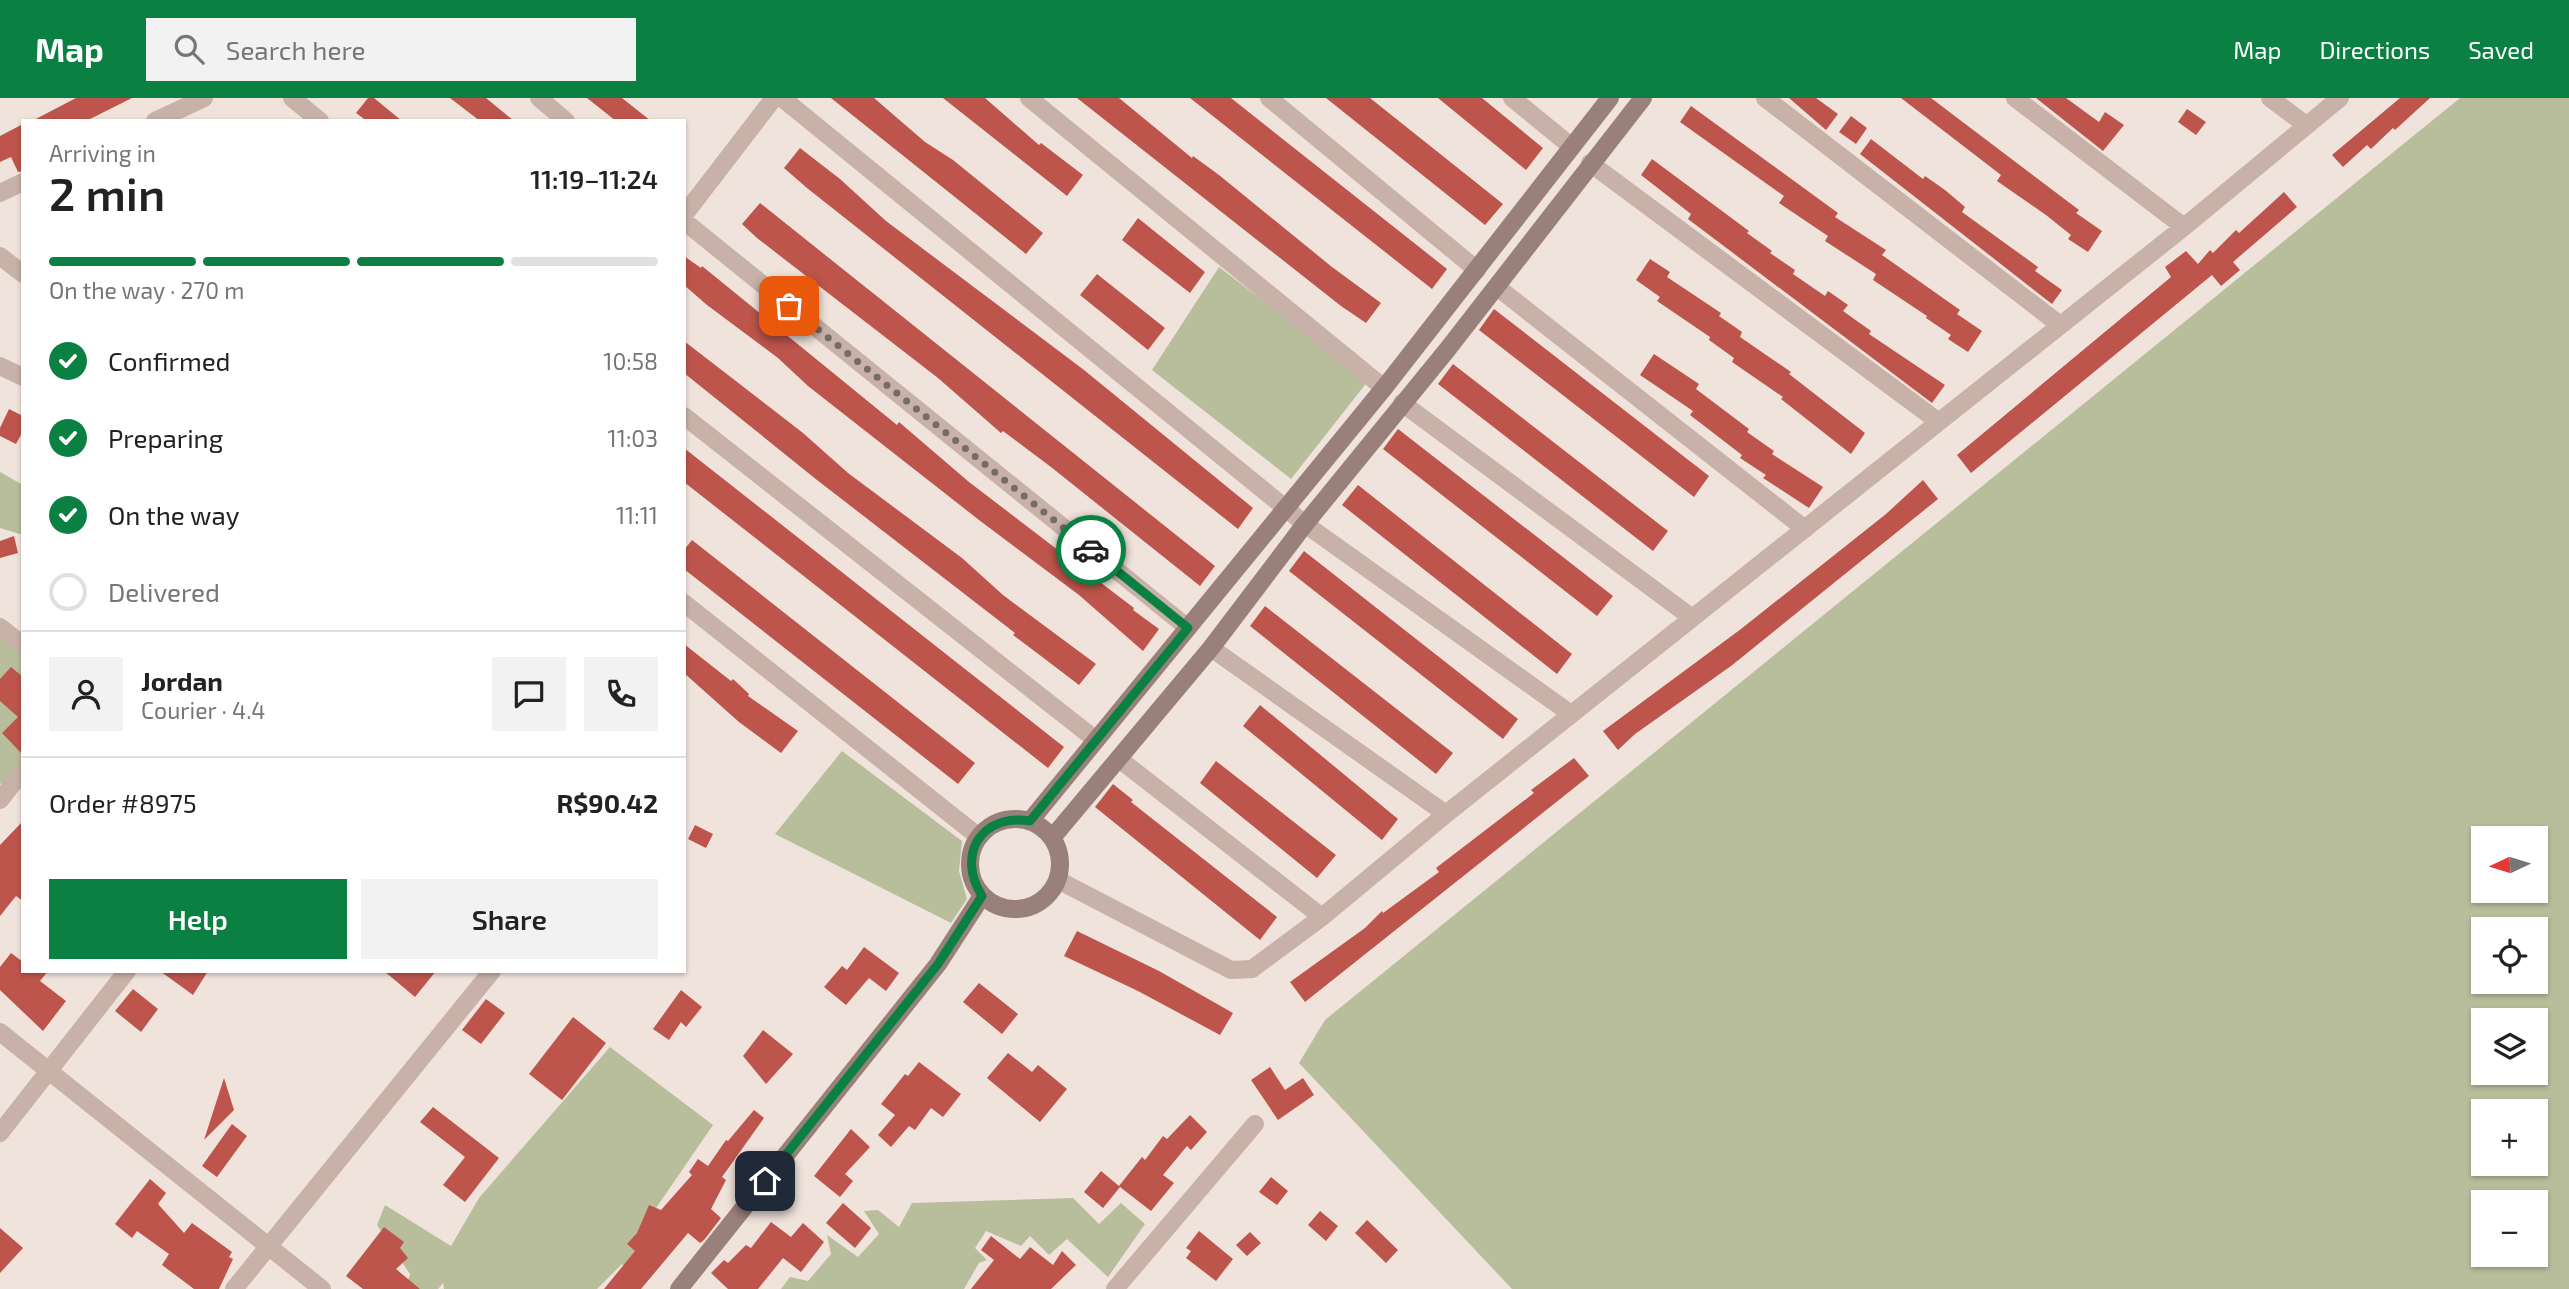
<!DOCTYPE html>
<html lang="en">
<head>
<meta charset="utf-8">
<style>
  :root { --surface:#fff; --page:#f2f2f2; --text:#222; --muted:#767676; --line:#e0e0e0; --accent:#0b8043 }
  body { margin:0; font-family:"Exo 2",sans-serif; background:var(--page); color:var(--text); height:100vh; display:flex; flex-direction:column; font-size:26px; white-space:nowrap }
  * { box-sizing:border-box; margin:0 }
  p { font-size:23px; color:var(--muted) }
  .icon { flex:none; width:38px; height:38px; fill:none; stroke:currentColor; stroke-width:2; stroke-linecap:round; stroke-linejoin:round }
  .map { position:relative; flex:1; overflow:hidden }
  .sheet { position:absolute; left:21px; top:21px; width:665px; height:854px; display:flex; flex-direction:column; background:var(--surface); border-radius:0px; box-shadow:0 2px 5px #0004 }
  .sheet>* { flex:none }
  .needle { width:46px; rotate:266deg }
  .tools { position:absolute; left:2471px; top:728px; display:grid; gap:14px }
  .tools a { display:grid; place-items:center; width:77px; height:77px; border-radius:0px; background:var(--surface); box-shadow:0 2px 5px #0004; font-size:35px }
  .pin { position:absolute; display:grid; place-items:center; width:60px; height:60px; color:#fff; margin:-30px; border-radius:14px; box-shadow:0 4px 10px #0006 }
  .courier { position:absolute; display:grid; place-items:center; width:70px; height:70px; margin:-35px; border:5px solid #0b8043; border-radius:50%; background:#fff; color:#222; box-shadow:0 2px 9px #0007 }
  .overview em { font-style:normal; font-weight:600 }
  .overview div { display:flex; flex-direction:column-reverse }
  .overview { display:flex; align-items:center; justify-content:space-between; height:119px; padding:0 28px }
  h1 { font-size:46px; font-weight:600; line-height:52px }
  .bar { display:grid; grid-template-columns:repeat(4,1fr); gap:10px 7px; align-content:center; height:84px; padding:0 28px }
  .bar i { height:9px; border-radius:5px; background:var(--line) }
  .bar .on { background:var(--accent) }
  .bar p { grid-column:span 4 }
  .line { display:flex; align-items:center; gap:18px; padding:0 28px; border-top:2px solid var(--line) }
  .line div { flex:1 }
  .round { display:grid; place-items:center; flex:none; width:74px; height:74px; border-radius:0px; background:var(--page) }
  ol { padding:0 28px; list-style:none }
  li { display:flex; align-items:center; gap:21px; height:77px }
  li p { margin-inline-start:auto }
  li .icon { padding:7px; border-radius:50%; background:var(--accent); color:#fff; stroke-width:4 }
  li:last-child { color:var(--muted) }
  li i { width:38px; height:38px; border:4px solid var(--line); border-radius:50% }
  .cta { display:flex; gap:14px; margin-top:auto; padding:14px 28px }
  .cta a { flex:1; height:80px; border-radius:0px; background:var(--accent); color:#fff; font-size:28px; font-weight:600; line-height:80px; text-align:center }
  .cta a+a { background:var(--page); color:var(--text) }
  header { display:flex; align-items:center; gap:42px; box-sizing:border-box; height:98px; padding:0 35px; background:var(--accent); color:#fff }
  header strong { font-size:33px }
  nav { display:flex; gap:38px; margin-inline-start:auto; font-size:24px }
  .search { width:490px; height:63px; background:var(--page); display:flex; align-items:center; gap:18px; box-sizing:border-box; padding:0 24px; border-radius:0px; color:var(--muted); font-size:26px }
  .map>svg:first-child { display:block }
</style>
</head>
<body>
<header>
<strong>Map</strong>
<div class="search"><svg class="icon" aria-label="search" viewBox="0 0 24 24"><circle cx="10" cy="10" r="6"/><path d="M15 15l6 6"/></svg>Search here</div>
<nav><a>Map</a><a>Directions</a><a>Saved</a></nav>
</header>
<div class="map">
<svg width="2569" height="1191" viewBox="0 0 2569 1191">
  <rect width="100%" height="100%" fill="#f0e3db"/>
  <path fill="#b8be9c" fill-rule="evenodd" d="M2460,0H2569V1191H1512L1299,965L1325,922ZM2536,740V793H2483V740ZM2536,831V884H2483V831ZM2536,922V975H2483V922ZM2536,1013V1066H2483V1013ZM2536,1104V1157H2483V1104Z
    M1219,169L1368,283L1291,381L1152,272Z
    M0,374L23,387V437L0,430Z
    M0,529L23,547V673L8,691L0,685Z
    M842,653L962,743L959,773L967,801L951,825L775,736Z
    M610,949L713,1027L641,1132L639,1183L622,1166L597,1191H444L443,1185L438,1191H405L410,1176L377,1127L385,1107L451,1148L479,1100Z
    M1073,1100L1099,1126L1121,1105L1145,1126L1108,1179L1067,1141L1049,1157L1030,1138L1021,1148L986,1133L975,1150L987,1162L979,1165L964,1191H781L790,1179L808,1183L831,1156L827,1137L858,1159L879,1136L864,1113L878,1112L899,1129L912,1105Z"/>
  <path fill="#bd554c" d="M76,0H132L86,23H32Z
    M368,0H374L402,23H367L356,15Z
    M450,0H486L514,23H480Z
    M587,0H622L651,23H616Z
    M831,0H874L925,44L953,62L1043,135L1026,156Z
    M943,0H985L1039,47L1041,45L1083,77L1067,98Z
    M1077,0H1119L1192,60L1193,58L1219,77L1332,169L1381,205L1366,225L1341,208Z
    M1190,0H1231L1447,171L1432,191Z
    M1326,0H1370L1503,106L1485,127Z
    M1438,0H1482L1543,50L1526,72Z
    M1789,0H1816L1838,16L1826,32Z
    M1901,0H1931L2079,112L2076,115L2102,133L2088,154L2068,141L2071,137L2046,117L1997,83L2001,77Z
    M2036,0H2066L2099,24L2105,14L2124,27L2103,53Z
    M2400,0H2430L2395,32L2393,30L2371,51L2367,47L2343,69L2332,57Z
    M1691,8L1838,115L1835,119L1886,152L1882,157L1960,212L1957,216L1982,233L1968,254L1948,241L1951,237L1926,220L1927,218L1873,182L1876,176L1825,143L1828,138L1779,105L1784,98L1680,24Z
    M2187,11L2206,24L2196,37L2178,24Z
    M1851,18L1867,30L1856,46L1839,34Z
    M23,26V73L18,74L11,59L0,64V38Z
    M1871,41L1923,81L1925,78L1945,92L1965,109L1962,114L2038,169L2035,173L2062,192L2052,206L1860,56Z
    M800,50L840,81L886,123L1084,272L1253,410L1238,431L807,90L784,70Z
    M1652,61L1749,133L1747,135L1772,153L1770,155L1795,172L1793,176L1825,198L1828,193L1848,207L1843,213L1871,233L1869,236L1945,287L1932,305L1688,121L1691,116L1641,77Z
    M2284,94L2297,109L2233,164L2240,172L2221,188L2212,177L1971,375L1957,357L2171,179L2165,169L2186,153L2198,166L2210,152L2213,155L2236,132L2239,135Z
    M760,105L1215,468L1200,488L1051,369L1003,333L1001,335L938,280L757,140L742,126Z
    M1138,120L1205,174L1190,195L1122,142Z
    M684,158L701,170L702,168L897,327L899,324L969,384L1134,510L1133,512L1159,531L1143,553L1079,497L979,422L808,288L778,260L707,207L684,187Z
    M1650,161L1670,174L1667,179L1721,215L1719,218L1742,234L1740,239L1791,274L1789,276L1865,335L1851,356L1781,301L1783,299L1732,264L1734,260L1709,242L1710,239L1657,203L1660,199L1636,182Z
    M1097,176L1165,230L1148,252L1080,197Z
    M1494,211L1709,378L1694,399L1479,232Z
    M684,243L803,335L848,375L962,460L1003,497L1096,566L1079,587L1037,555L1013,537L1015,535L817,382L684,275Z
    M1654,256L1699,286L1696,291L1749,331L1747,334L1774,353L1772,356L1823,389L1809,410L1763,380L1766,377L1740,360L1742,357L1690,317L1693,313L1640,277Z
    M1453,266L1668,433L1653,453L1438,286Z
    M9,311L23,318V333L16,346L0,338V330Z
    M1398,331L1613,498L1597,518L1383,351Z
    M684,350L1064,649L1048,670L684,384Z
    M1923,382L1938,401L1731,568L1635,636L1618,652L1603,633L1741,531L1886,416Z
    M1358,387L1572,556L1557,576L1342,407Z
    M14,438L18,455L0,460V443Z
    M692,442L975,665L958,686L684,471V452Z
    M1304,453L1518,621L1503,641L1289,473Z
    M1265,508L1453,655L1436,676L1250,528Z
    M684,546L731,583L733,581L749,596L748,598L798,633L781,655L739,624L684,575Z
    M11,569L23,579V657L2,635L18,619L0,603V581Z
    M1260,607L1398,721L1382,742L1243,628Z
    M1574,660L1589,678L1305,904L1290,884L1365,830L1382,813L1383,815L1439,774L1436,770L1534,695L1531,692Z
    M1216,663L1336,757L1317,780L1200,685Z
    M1113,686L1133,702L1131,704L1277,819L1260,842L1095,709Z
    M23,723V803L16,798L0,818V747Z
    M695,727L713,736L706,750L688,741Z
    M1077,833L1159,873L1233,915L1220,937L1138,893L1064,858Z
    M864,849L899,875L886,893L869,880L846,907L824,889L842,868L847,872Z
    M11,855L23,864V873H48L40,883L66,903L43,933L0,892V869Z
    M160,873H208L193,897Z
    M384,873H436L415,899Z
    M979,885L1018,916L1002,936L963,904Z
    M133,891L158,911L141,934L115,913Z
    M681,892L702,909L686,929L681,924L669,942L653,931Z
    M486,901L505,915L481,946L462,932Z
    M573,919L606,945L562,1002L529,976Z
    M763,932L793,956L766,986L743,958Z
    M1008,955L1032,974L1038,967L1067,991L1040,1024L987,980Z
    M919,964L961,996L943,1019L931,1010L915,1032L909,1028L891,1049L878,1037L895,1017L881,1006L905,976L908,978Z
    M1270,969L1285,992L1303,980L1314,997L1278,1022L1251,982Z
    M224,980L234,1012L204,1042Z
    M433,1009L499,1060L465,1104L443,1087L465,1059L420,1024Z
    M754,1012L764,1020L722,1079L726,1082L711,1111L721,1120L704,1142L700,1145L688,1135L641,1191H604L635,1153L627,1146L637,1135L649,1107L661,1112L692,1077L689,1074L698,1061L708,1068L726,1042L728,1043Z
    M1190,1017L1207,1034L1191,1052L1187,1048L1163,1077L1174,1085L1151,1113L1120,1089L1103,1110L1084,1094L1101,1073L1119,1088L1142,1059L1145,1062L1163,1038L1167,1041Z
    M232,1026L247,1038L217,1079L202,1068Z
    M851,1031L870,1049L845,1076L853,1083L840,1099L814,1078Z
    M1271,1079L1288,1093L1277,1107L1259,1094Z
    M150,1081L166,1095L158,1106L184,1135L192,1125L232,1154L229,1159L233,1161L219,1191H194L162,1167L169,1156L137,1133L132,1140L115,1126Z
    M843,1105L871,1130L855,1150L826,1125Z
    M1320,1113L1338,1128L1326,1143L1308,1127Z
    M1367,1122L1398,1152L1386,1165L1355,1135Z
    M771,1124L791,1139L803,1125L824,1144L801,1174L783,1160L758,1191H728L711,1175L724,1162L728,1165L746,1147L751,1150Z
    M384,1129L404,1144L400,1150L408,1160L396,1171L420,1191H363L346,1178Z
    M0,1130L23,1150L0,1175Z
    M1199,1133L1233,1161L1216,1183L1186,1160L1191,1153L1186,1150Z
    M1250,1134L1261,1145L1247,1158L1236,1147Z
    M991,1138L1020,1161L1030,1149L1053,1167L1062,1153L1076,1167L1051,1191H971L994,1162L981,1152Z"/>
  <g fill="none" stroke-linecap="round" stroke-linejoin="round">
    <path stroke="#c7b1a8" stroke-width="18" d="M292,0L320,23
      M539,0L566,23
      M782,0L1305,426L1571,616
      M1029,0L1384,290
      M1269,0L1477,172
      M1512,0L1572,49
      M1765,0L2060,227
      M2015,0L2184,129
      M2270,0L2306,27
      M155,23L204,0
      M1590,65L1939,324
      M0,95L23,84
      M684,117L774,0
      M684,123L1188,530
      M0,158L23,176
      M1497,189L1805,431
      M0,268L23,279
      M1402,305L1691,519
      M684,318L1096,642
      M684,505L979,739
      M0,529L23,547
      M1211,550L1446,716
      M1119,661L1322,819
      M0,702L23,673
      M1058,782L1231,872L1252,871L1322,819L1446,716L2184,129L2340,0
      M0,934L322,1191
      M0,1035L127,873
      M234,1191L492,873
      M1115,1191L1255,1026"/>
    <path stroke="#9a807a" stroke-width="18" d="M970 766a45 45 0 1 1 90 0a45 45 0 1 1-90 0Z
      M1030,723L1384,290L1610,0
      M1052,740L1211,550L1305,426L1447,252L1643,0
      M679,1191L938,866L982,798"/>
  </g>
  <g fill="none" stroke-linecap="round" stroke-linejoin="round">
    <path stroke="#766b67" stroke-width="7" stroke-dasharray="0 12.6" d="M789,208L1091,452"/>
    <path stroke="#0b8043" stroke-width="9" d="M765,1083L938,866L982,798C956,757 981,715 1030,723L1188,530L1091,452"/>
  </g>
</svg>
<div class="tools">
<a><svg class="needle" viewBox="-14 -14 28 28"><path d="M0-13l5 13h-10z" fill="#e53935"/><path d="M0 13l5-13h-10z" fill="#767676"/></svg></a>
<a><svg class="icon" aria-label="locate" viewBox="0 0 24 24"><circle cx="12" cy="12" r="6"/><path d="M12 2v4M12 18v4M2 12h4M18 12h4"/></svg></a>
<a><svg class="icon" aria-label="layers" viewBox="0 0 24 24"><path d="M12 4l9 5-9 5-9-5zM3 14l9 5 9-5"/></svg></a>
<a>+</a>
<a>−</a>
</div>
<div class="pin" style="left:789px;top:208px;background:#ea580c"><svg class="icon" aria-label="bag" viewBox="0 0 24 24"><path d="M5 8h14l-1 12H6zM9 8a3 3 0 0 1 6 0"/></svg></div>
<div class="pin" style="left:765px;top:1083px;background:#1f2937"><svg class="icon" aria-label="home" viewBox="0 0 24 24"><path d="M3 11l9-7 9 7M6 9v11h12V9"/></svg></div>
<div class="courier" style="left:1091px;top:452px"><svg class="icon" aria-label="car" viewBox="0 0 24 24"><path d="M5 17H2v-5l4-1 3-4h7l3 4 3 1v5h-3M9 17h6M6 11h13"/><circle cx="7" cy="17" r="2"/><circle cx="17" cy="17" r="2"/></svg></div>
<section class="sheet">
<div class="overview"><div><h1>2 min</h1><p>Arriving in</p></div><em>11:19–11:24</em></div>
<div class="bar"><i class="on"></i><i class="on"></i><i class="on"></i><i></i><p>On the way · 270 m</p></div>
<ol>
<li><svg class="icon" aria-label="check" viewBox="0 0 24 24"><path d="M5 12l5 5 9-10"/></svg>Confirmed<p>10:58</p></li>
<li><svg class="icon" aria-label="check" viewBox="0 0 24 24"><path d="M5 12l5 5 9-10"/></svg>Preparing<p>11:03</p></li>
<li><svg class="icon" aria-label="check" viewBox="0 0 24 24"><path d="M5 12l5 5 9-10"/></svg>On the way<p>11:11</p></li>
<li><i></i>Delivered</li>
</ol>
<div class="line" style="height:126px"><a class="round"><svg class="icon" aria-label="person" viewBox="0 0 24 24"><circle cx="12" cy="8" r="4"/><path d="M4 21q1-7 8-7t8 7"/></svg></a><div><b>Jordan</b><p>Courier · 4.4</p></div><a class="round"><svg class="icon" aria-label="chat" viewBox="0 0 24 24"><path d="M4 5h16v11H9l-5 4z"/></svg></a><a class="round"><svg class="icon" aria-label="phone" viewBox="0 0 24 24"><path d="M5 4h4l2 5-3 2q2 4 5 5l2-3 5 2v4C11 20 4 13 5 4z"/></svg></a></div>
<div class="line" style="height:91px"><div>Order #8975</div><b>R$90.42</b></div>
<div class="cta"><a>Help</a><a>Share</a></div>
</section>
</div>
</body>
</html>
